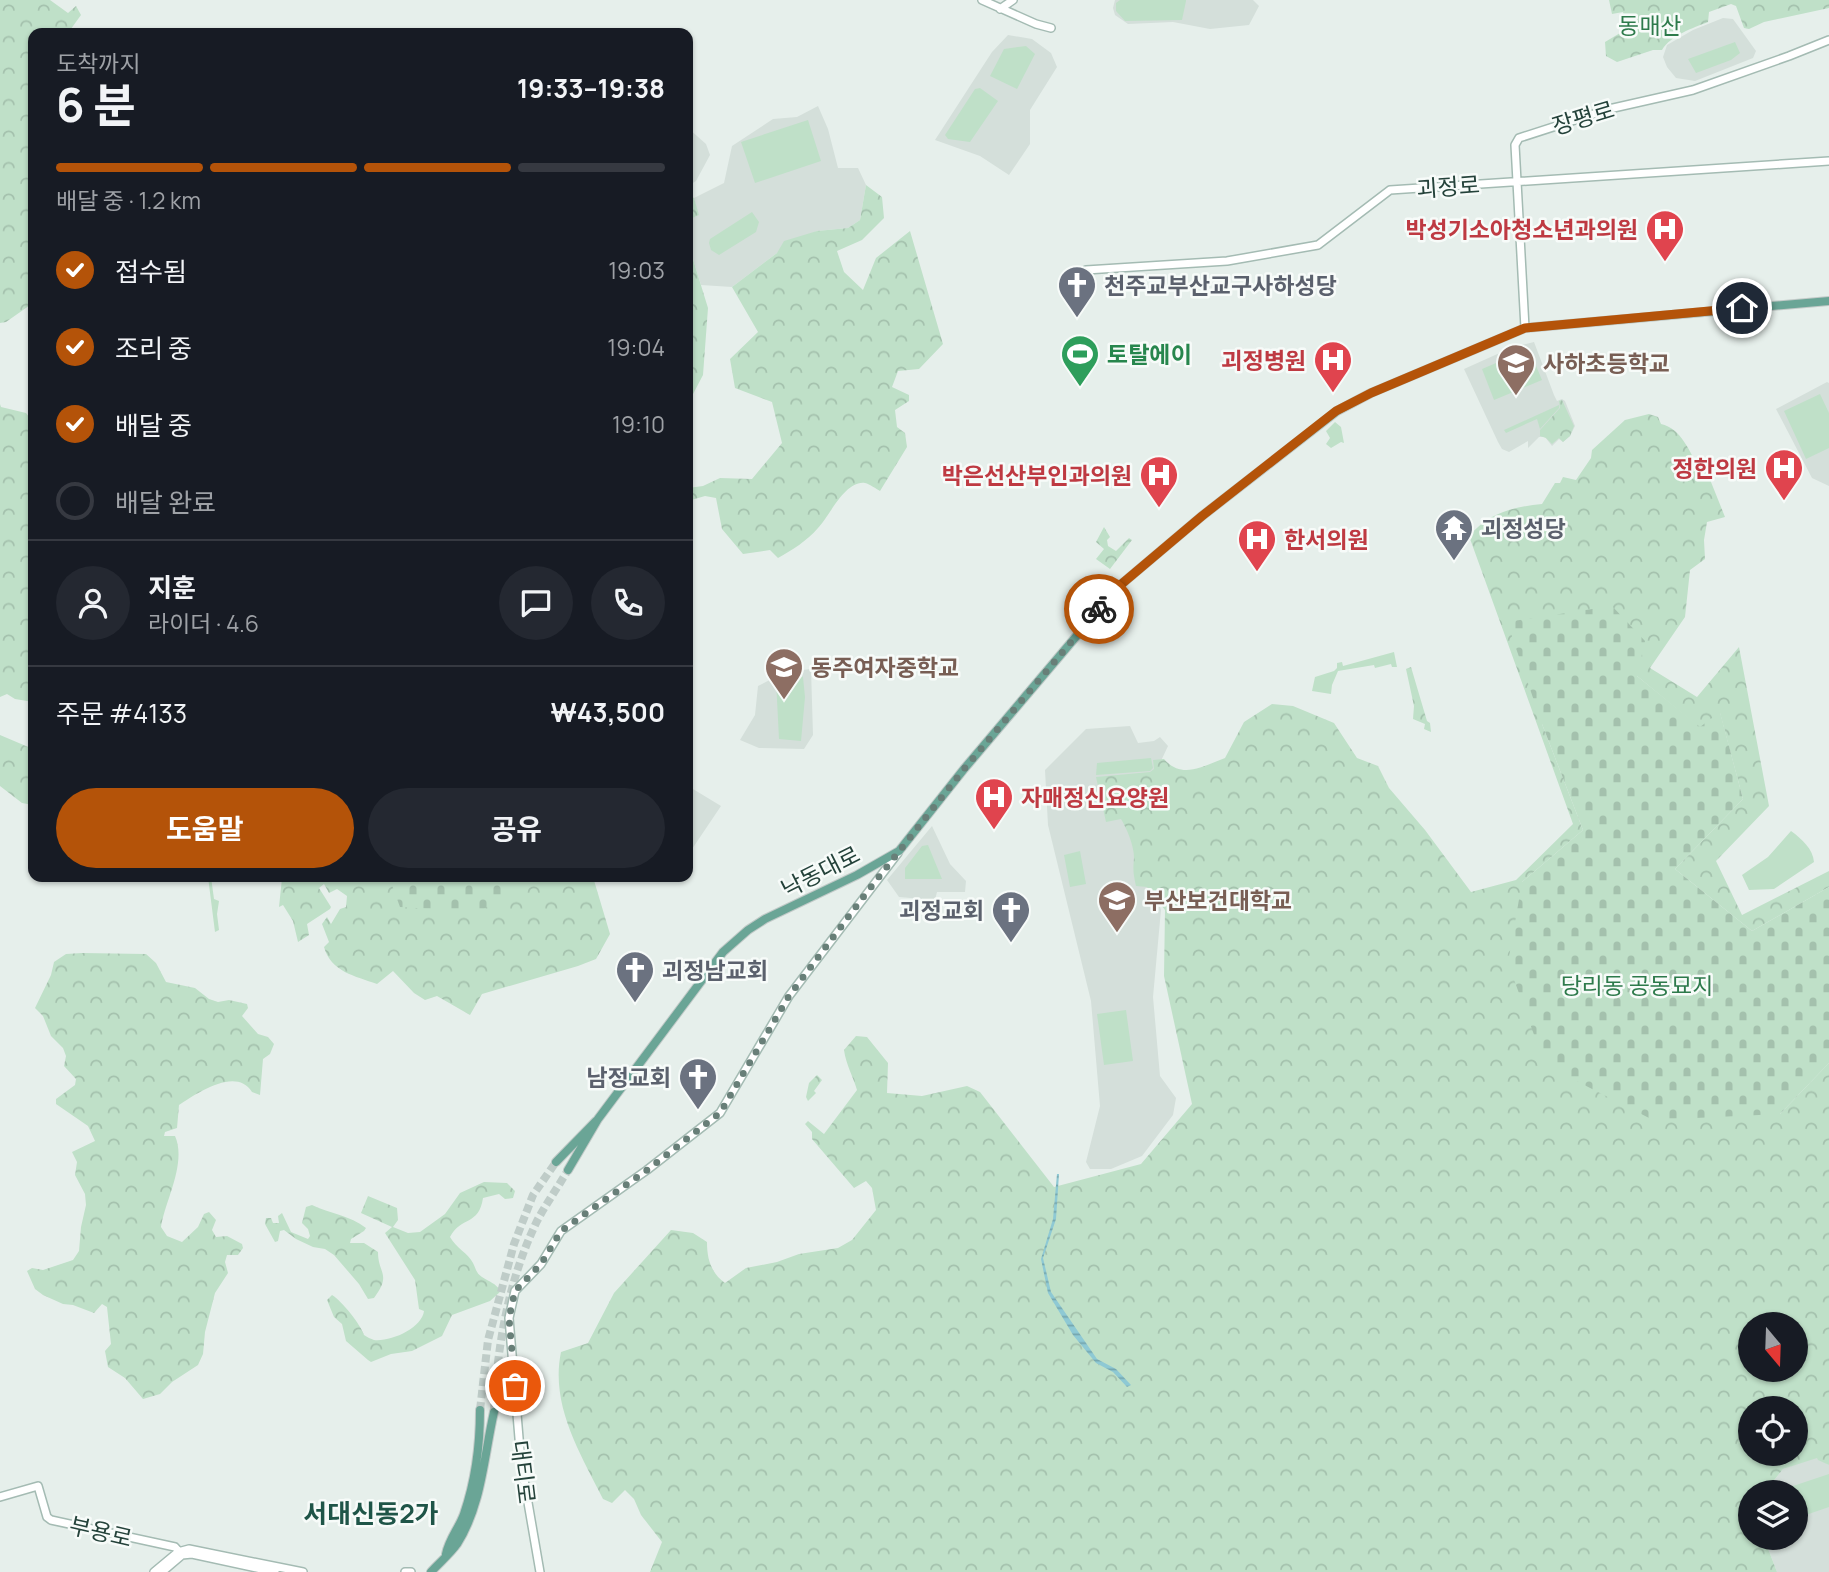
<!DOCTYPE html>
<html lang="ko">
<head>
<meta charset="utf-8">
<style>
  :root { --surface:#171b24; --page:#242831; --text:#f1f3f6; --muted:#9ea1a6; --line:#363941; --accent:#b45309 }
  body { margin:0; font-family:Manrope,"Noto Sans KR",sans-serif; background:var(--page); color:var(--text); height:100vh; display:flex; flex-direction:column; font-size:26px; white-space:nowrap }
  * { box-sizing:border-box; margin:0 }
  p { font-size:23px; color:var(--muted) }
  .icon { flex:none; width:38px; height:38px; fill:none; stroke:currentColor; stroke-width:2; stroke-linecap:round; stroke-linejoin:round }
  .map { position:relative; flex:1; overflow:hidden }
  .drawer { position:absolute; left:28px; top:28px; width:665px; height:854px; display:flex; flex-direction:column; background:var(--surface); border-radius:14px; box-shadow:0 2px 5px #0004 }
  .drawer>* { flex:none }
  .needle { width:46px; rotate:161deg }
  .tools { position:absolute; left:1738px; top:1312px; display:grid; gap:14px }
  .tools a { display:grid; place-items:center; width:70px; height:70px; border-radius:50%; background:var(--surface); box-shadow:0 2px 5px #0004; font-size:35px }
  .pin { position:absolute; display:grid; place-items:center; width:60px; height:60px; color:#fff; margin:-30px; border:4px solid #fff; border-radius:50%; box-shadow:0 2px 7px #0007 }
  .courier { position:absolute; display:grid; place-items:center; width:70px; height:70px; margin:-35px; border:5px solid #b45309; border-radius:50%; background:#fff; color:#222; box-shadow:0 2px 9px #0007 }
  .overview em { font-style:normal; font-weight:700 }
  .overview div { display:flex; flex-direction:column-reverse }
  .overview { display:flex; align-items:center; justify-content:space-between; height:119px; padding:0 28px }
  h1 { font-size:46px; font-weight:700; line-height:52px }
  .bar { display:grid; grid-template-columns:repeat(4,1fr); gap:10px 7px; align-content:center; height:84px; padding:0 28px }
  .bar i { height:9px; border-radius:5px; background:var(--line) }
  .bar .selected { background:var(--accent) }
  .bar p { grid-column:span 4 }
  .line { display:flex; align-items:center; gap:18px; padding:0 28px; border-top:2px solid var(--line) }
  .line div { flex:1 }
  .round { display:grid; place-items:center; flex:none; width:74px; height:74px; border-radius:37px; background:var(--page) }
  ol { padding:0 28px; list-style:none }
  li { display:flex; align-items:center; gap:21px; height:77px }
  li p { margin-inline-start:auto }
  li .icon { padding:7px; border-radius:50%; background:var(--accent); color:#fff; stroke-width:4 }
  li:last-child { color:var(--muted) }
  li i { width:38px; height:38px; border:4px solid var(--line); border-radius:50% }
  .cta { display:flex; gap:14px; margin-top:auto; padding:14px 28px }
  .cta a { flex:1; height:80px; border-radius:42px; background:var(--accent); color:#fff; font-size:28px; font-weight:700; line-height:80px; text-align:center }
  .cta a+a { background:var(--page); color:var(--text) }
  .map>svg:first-child { display:block }
</style>
</head>
<body>
<div class="map">
<svg width="1829" height="1572" viewBox="0 0 1829 1572">
  <defs>
    <pattern id="forest-crowns" width="20" height="18" patternUnits="userSpaceOnUse" patternTransform="scale(1.75)"><rect width="20" height="18" fill="#bfe0c8"/><path d="M2 6a3 3 0 1 1 6 0M12 15a3 3 0 1 1 6 0" fill="none" stroke="#a4c1ad"/></pattern>
    <pattern id="cemetery-stones" width="16" height="16" patternUnits="userSpaceOnUse" patternTransform="scale(1.75)"><rect width="16" height="16" fill="#bfe0c8"/><path d="M2 7V4a2 2 0 0 1 4 0v3zM10 15v-3a2 2 0 0 1 4 0v3z" fill="#a4c1ad"/></pattern>
    <pattern id="water-rules" width="6" height="5" patternUnits="userSpaceOnUse" patternTransform="scale(1.75)"><rect width="6" height="5" fill="#8ec9d4"/><path d="M0 2.5h6" fill="none" stroke="#74a5ad"/></pattern>
  </defs>
  <rect width="100%" height="100%" fill="#e6efeb"/>
  <path fill="#d4dfda" d="M1115,0H1253L1259,6L1249,25L1210,29L1173,22L1128,24L1115,15L1113,8Z
    M1723,18L1733,19L1756,51L1753,58L1695,81L1676,78L1667,67L1663,57L1667,45L1693,30Z
    M1008,35L1032,39L1051,53L1057,67L1030,110V144L1009,175L980,156L935,140L992,52Z
    M818,106L828,129L838,168H858L866,185L860,220L848,228L817,231L777,253L732,287L701,285L688,243V220L698,215L694,198L724,183L732,146L773,119L797,117Z
    M688,128L706,144L710,155L696,181L688,186Z
    M1534,342L1554,395L1557,401L1562,399L1565,401L1575,426L1570,436L1563,442L1559,439L1552,446L1545,437H1539L1528,448V441L1509,452L1502,449L1498,442L1464,369L1513,347Z
    M1827,382L1829,383V486L1812,478L1776,409Z
    M811,669L813,735L804,749L759,748L740,740L755,715L758,686L785,672Z
    M1130,726L1138,743L1154,741L1160,737L1168,746L1152,780L1119,784L1161,910L1153,997L1160,1076L1176,1098L1173,1115L1142,1156L1111,1169H1090L1086,1162L1100,1106L1091,1001L1048,825L1045,770L1086,729Z
    M688,786L721,806L688,855Z
    M932,826L950,864L966,881L965,892H937L935,900L899,897L887,880Z
    M1813,1458H1818L1829,1465V1572H1777L1764,1538H1796V1493H1764L1783,1469Z"/>
  <path fill="#bfe0c8" d="M1120,0H1186V1L1182,20L1125,21L1116,11V3Z
    M1735,42L1740,53L1731,60L1696,73L1688,59Z
    M1026,46L1035,54L1017,89L990,76L1004,49Z
    M980,88L998,101L970,142L948,139L945,135L975,89Z
    M808,120L821,161L755,183L741,142Z
    M752,212L759,222L756,232L719,255L711,250L709,243L710,239Z
    M1529,349L1542,380L1494,400L1482,369Z
    M1820,394L1829,413V448L1806,459L1784,411Z
    M1559,405V408L1540,429L1537,419L1506,433L1504,430Z
    M1394,652L1397,667H1392L1391,664L1375,668L1374,665L1338,671L1332,685L1331,694L1312,691L1315,677L1334,671L1337,668V663L1342,662L1343,666Z
    M799,674L803,677L805,697L801,741L779,739L776,680L780,676Z
    M1151,758L1153,768L1150,771L1096,775L1097,763Z
    M1791,831C1802,839 1813,849 1814,862L1774,889L1749,890L1742,875L1768,857Z
    M928,845L942,879H905V868L922,846Z
    M1080,851L1086,884L1070,887L1064,855Z
    M208,877H211L214,899L219,901L217,914L219,930L215,932Z
    M1126,1010L1133,1061L1104,1065L1097,1014Z
    M1829,1474V1507L1797,1518L1796,1493H1789L1787,1488Z"/>
  <path fill="url(#forest-crowns)" fill-rule="evenodd" d="M0,0H50L68,13L76,6L81,15L68,33H33V303L6,322L0,323Z
    M1609,0H1829V8L1764,22L1749,29L1744,28L1736,6L1731,4L1709,12L1708,22C1693,28 1671,35 1662,50H1653L1617,62L1606,56L1605,42L1620,33L1626,23L1623,12L1612,14Z
    M866,185L882,197L884,218L862,240L837,251L844,272L863,290L876,258L910,231L943,344L919,369L898,371L892,387L909,395V401L895,410L897,427L905,433L907,447L880,491C876,489 870,484 865,483C845,480 829,517 818,528C807,541 792,550 778,558L770,550L743,554L722,529L716,498L705,496L688,501V488L703,486L720,478L752,479L782,443L772,402L735,388L730,359L758,332L732,287L777,253L784,241L817,231L848,228L860,220Z
    M688,194L694,198L699,215L688,220Z
    M688,243L708,308L703,375L692,396L688,412Z
    M1562,400L1574,426L1570,436L1563,442L1559,438L1552,444L1546,438L1540,436V430L1560,408L1559,401Z
    M0,404L1,407L26,413L33,422V702L15,699L7,694L0,697Z
    M1649,414L1658,417L1661,424C1681,428 1690,452 1699,469L1707,472L1725,517L1707,522L1704,540L1705,559L1690,570L1685,617L1650,668L1697,697L1739,647L1769,806L1716,861L1742,915L1829,871V887L1752,931L1675,869L1743,799L1720,713L1700,728L1637,676L1542,724L1583,830L1522,882L1780,1114L1829,1063V1465L1818,1460L1817,1458L1783,1469L1764,1493H1750V1538H1764L1777,1572H650L662,1542L641,1515L634,1499L625,1490L612,1503L603,1499C580,1453 550,1405 561,1352L588,1343L614,1293L671,1230L693,1233L707,1242C707,1259 711,1273 725,1283L746,1268L777,1262L799,1254L838,1248L852,1240L876,1210L872,1188L866,1181L854,1188L812,1139V1132L805,1124L808,1121L824,1134L857,1090C853,1076 846,1065 844,1050L856,1036L867,1037L888,1063L887,1093L922,1096L967,1086L980,1092L1054,1187L1141,1164L1192,1104L1164,976L1165,910L1147,887L1136,886C1133,872 1133,870 1134,858C1134,846 1127,829 1121,819L1106,822L1096,777L1150,772L1154,769L1153,760L1164,759C1182,780 1203,766 1225,758L1244,722L1272,704L1293,706L1334,723L1357,758L1378,766L1389,788L1425,830L1471,892L1516,880L1573,824L1469,536C1489,513 1512,507 1542,504L1555,483H1560L1563,477L1576,480L1591,458L1592,450L1625,420ZM1750,1325H1796V1370H1750ZM1750,1409H1796V1454H1750Z
    M1335,422L1341,427L1344,443L1341,442L1331,448L1326,444L1330,438L1326,431Z
    M1104,527L1110,537L1107,540L1108,546L1116,551L1129,538L1132,540L1110,569L1096,559L1104,549L1096,542Z
    M1411,667L1427,721L1430,723L1431,732L1424,729L1425,724L1413,719L1414,706L1406,669Z
    M0,735L33,749V805L22,803L0,786Z
    M287,877H593L610,934L596,959L578,966L482,994L470,1015L437,996L425,1000L414,993L393,971L377,984C355,976 331,972 324,947L329,942L322,924L327,917L331,924L340,909L346,907L347,896L337,889L329,893L324,884L319,888L331,907L330,909L307,924L309,935L298,942L293,921L283,905L279,907L282,878L285,881Z
    M82,953L146,954L156,963L166,982L195,988L209,999L218,1002L229,1000L247,1004L248,1008L242,1016L258,1034L268,1037L274,1044L270,1054L263,1059L260,1095L252,1092C236,1066 196,1094 179,1105L177,1128L165,1132L164,1136H175C187,1163 165,1201 161,1227L167,1236L182,1242L198,1227L204,1214L209,1212L216,1220L212,1230L216,1237L227,1236L242,1244L243,1248L238,1255H227L225,1262L228,1273L215,1293L205,1332L203,1354L198,1365L172,1382L160,1394L143,1399L125,1378L108,1367L105,1351L111,1344L107,1307L102,1304L94,1313L73,1305L63,1304L43,1295L35,1289L27,1271L32,1268L43,1270L73,1260L79,1251L81,1227L86,1205L85,1194L75,1175L77,1162L72,1152L95,1141L88,1126L56,1104V1099L75,1085L76,1079L64,1066L66,1056L63,1048L51,1036L43,1016L35,1008L51,975L54,962L66,954Z
    M817,1075L822,1080L814,1091L816,1093L808,1101L806,1097L809,1083Z
    M484,1182L507,1183L515,1191L513,1198L505,1199L499,1194L483,1198C479,1226 461,1216 450,1237C456,1248 468,1253 473,1263C476,1269 476,1273 482,1277C490,1282 495,1283 501,1291L490,1301L452,1315L442,1336L412,1351L391,1354L371,1362L368,1360L346,1341L342,1324L334,1317L327,1300L332,1295C342,1301 361,1325 364,1335C367,1337 371,1339 374,1340C391,1342 422,1328 424,1311L419,1309L415,1280L385,1233L392,1227L361,1213L368,1196L397,1208L398,1220L393,1227L408,1233L420,1232L445,1214L460,1193Z
    M312,1205C330,1214 350,1215 366,1228L364,1231L351,1239L350,1243H364L378,1252C378,1274 392,1274 374,1298L368,1299L359,1284L334,1255L325,1249L313,1247L296,1239L284,1230L280,1231L278,1241L275,1242L265,1224L266,1218H271L273,1223H279L278,1216L282,1213L291,1232L308,1239L310,1236L308,1229L302,1223L306,1207Z"/>
  <path fill="url(#cemetery-stones)" d="M1612,606L1645,641L1637,676L1700,727L1720,712L1743,799L1675,869L1752,931L1829,887V1063L1780,1114L1653,1120L1545,1065L1508,963L1522,882L1583,830L1542,724L1507,622Z
    M389,877H519L511,889L480,912L400,907Z"/>
  <path fill="url(#water-rules)" d="M1057,1174H1059L1056,1219L1043,1258L1051,1292L1097,1359L1116,1369L1131,1385L1127,1387L1113,1372L1096,1363L1073,1335L1048,1293L1041,1259L1053,1219Z"/>
  <g fill="none" stroke-linecap="round" stroke-linejoin="round">
    <path stroke="#bfccc8" stroke-width="8" stroke-dasharray="8 4" stroke-linecap="butt" d="M480,1410L488,1340L514,1244L533,1195L556,1162
      M494,1412C497,1347 508,1281 537,1221C546,1204 558,1187 568,1170"/>
    <defs>
      <path id="secondary" d="M982,0L1036,24L1051,28
        M1000,9L1013,0
        M1086,270L1227,261L1318,245L1390,190L1829,161
        M1525,328L1515,145L1519,138L1609,109L1693,90L1789,56L1829,40
        M0,1497L38,1486L47,1517L51,1520L175,1547L182,1555
        M154,1572L178,1552L189,1549L303,1572
        M162,1572L182,1555L192,1554L275,1572
        M405,1572H411
        M540,1572L521,1462L509,1318L515,1291L541,1264L561,1231L647,1170L720,1113L789,996L898,853"/>
      <path id="primary" d="M556,1162L596,1121
        M568,1170L598,1119L723,952L748,930L765,919L857,875L899,851L964,769L1118,587L1202,516L1337,411L1371,393L1525,328L1829,301
        M446,1554C449,1539 459,1528 464,1514C476,1479 480,1446 480,1410
        M431,1572C439,1563 450,1554 457,1544C482,1505 484,1455 494,1412"/>
    </defs>
    <use href="#secondary" stroke="#a4bbb3" stroke-width="10"/>
    <use href="#primary" stroke="#c2cac8" stroke-width="10"/>
    <use href="#secondary" stroke="#fff" stroke-width="7"/>
    <use href="#primary" stroke="#6aa596" stroke-width="8"/>
  </g>
  <g fill="none" stroke-linecap="round" stroke-linejoin="round">
    <path stroke="#687f78" stroke-width="7" stroke-dasharray="0 12.6" d="M515,1386L509,1318L515,1291L541,1264L561,1231L647,1170L720,1113L789,996L867,892L964,769L1099,609"/>
    <path stroke="#b45309" stroke-width="9" d="M1099,609L1118,587L1202,516L1336,411L1371,393L1525,328L1742,308"/>
  </g>
  <defs>
    <symbol id="hospital-pin" viewBox="-11 -11 22 30"><path d="M0 17L-7.5 6A9.5 9.5 0 1 1 7.5 6Z" fill="#e0444e" stroke="#f7fbf9"/><path d="M-5-5h3v3.5h4V-5h3V5h-3V1.5h-4V5h-3Z" fill="#fff"/></symbol>
    <symbol id="church-pin" viewBox="-11 -11 22 30"><path d="M0 17L-7.5 6A9.5 9.5 0 1 1 7.5 6Z" fill="#6b7280" stroke="#f7fbf9"/><path d="M-1.2-6h2.4v3.5h3.3v2.4h-3.3V6h-2.4V-.1h-3.3v-2.4h3.3Z" fill="#fff"/></symbol>
    <symbol id="stadium-pin" viewBox="-11 -11 22 30"><path d="M0 17L-7.5 6A9.5 9.5 0 1 1 7.5 6Z" fill="#2e9e5b" stroke="#f7fbf9"/><path d="M0-5a6.5 5 0 1 0 0 10a6.5 5 0 1 0 0-10ZM-3.5-1.8h7v3.6h-7Z" fill="#fff"/></symbol>
    <symbol id="school-pin" viewBox="-11 -11 22 30"><path d="M0 17L-7.5 6A9.5 9.5 0 1 1 7.5 6Z" fill="#8d6e63" stroke="#f7fbf9"/><path d="M0-5L7-2L0 1L-7-2ZM-4 1L0 2.5L4 1V4Q0 6-4 4Z" fill="#fff"/></symbol>
    <symbol id="temple-pin" viewBox="-11 -11 22 30"><path d="M0 17L-7.5 6A9.5 9.5 0 1 1 7.5 6Z" fill="#6b7280" stroke="#f7fbf9"/><path d="M0-6L5-2H3V0L6.5 2.5H4V6H1.5V3h-3V6H-4V2.5H-6.5L-3 0V-2H-5Z" fill="#fff"/></symbol>
    <symbol id="university-pin" viewBox="-11 -11 22 30"><path d="M0 17L-7.5 6A9.5 9.5 0 1 1 7.5 6Z" fill="#8d6e63" stroke="#f7fbf9"/><path d="M0-5L7-2L0 1L-7-2ZM-4 1L0 2.5L4 1V4Q0 6-4 4Z" fill="#fff"/></symbol>
  </defs>
  <g fill-rule="evenodd">
    <use href="#hospital-pin" x="1643" y="207" width="44" height="60"/>
    <use href="#church-pin" x="1055" y="263" width="44" height="60"/>
    <use href="#stadium-pin" x="1058" y="332" width="44" height="60"/>
    <use href="#hospital-pin" x="1311" y="338" width="44" height="60"/>
    <use href="#school-pin" x="1494" y="341" width="44" height="60"/>
    <use href="#hospital-pin" x="1762" y="446" width="44" height="60"/>
    <use href="#hospital-pin" x="1137" y="453" width="44" height="60"/>
    <use href="#temple-pin" x="1432" y="506" width="44" height="60"/>
    <use href="#hospital-pin" x="1235" y="517" width="44" height="60"/>
    <use href="#school-pin" x="762" y="645" width="44" height="60"/>
    <use href="#hospital-pin" x="972" y="775" width="44" height="60"/>
    <use href="#university-pin" x="1095" y="878" width="44" height="60"/>
    <use href="#church-pin" x="989" y="888" width="44" height="60"/>
    <use href="#church-pin" x="613" y="948" width="44" height="60"/>
    <use href="#church-pin" x="676" y="1055" width="44" height="60"/>
  </g>
  <g text-anchor="middle" dominant-baseline="central" stroke-width="5" stroke-linejoin="round" paint-order="stroke">
    <g font-size="23" fill="#2d7a4b" stroke="#f7fbf9">
      <text x="1650" y="25">동매산</text>
      <text x="1637" y="985">당리동 공동묘지</text>
    </g>
    <g font-size="23" fill="#24423a" stroke="#f7fbf9">
      <text transform="translate(1583 117) rotate(-17)">장평로</text>
      <text transform="translate(1448 186) rotate(-4)">괴정로</text>
      <text transform="translate(820 871) rotate(-27)">낙동대로</text>
      <text transform="translate(524 1472) rotate(83)">대티로</text>
      <text transform="translate(101 1531) rotate(13)">부용로</text>
    </g>
    <g font-size="23" font-weight="bold" fill="#be3a42" stroke="#f7fbf9" text-anchor="end">
      <text x="1638" y="229">박성기소아청소년과의원</text>
      <text x="1306" y="360">괴정병원</text>
      <text x="1757" y="468">정한의원</text>
      <text x="1132" y="475">박은선산부인과의원</text>
      <text x="1284" y="539" text-anchor="start">한서의원</text>
      <text x="1021" y="797" text-anchor="start">자매정신요양원</text>
    </g>
    <g font-size="23" font-weight="bold" fill="#5b616d" stroke="#f7fbf9" text-anchor="start">
      <text x="1104" y="285">천주교부산교구사하성당</text>
      <text x="1481" y="528">괴정성당</text>
      <text x="984" y="910" text-anchor="end">괴정교회</text>
      <text x="662" y="970">괴정남교회</text>
      <text x="671" y="1077" text-anchor="end">남정교회</text>
    </g>
    <g font-size="23" font-weight="bold" fill="#27864d" stroke="#f7fbf9" text-anchor="start">
      <text x="1107" y="354">토탈에이</text>
    </g>
    <g font-size="23" font-weight="bold" fill="#785e54" stroke="#f7fbf9" text-anchor="start">
      <text x="1543" y="363">사하초등학교</text>
      <text x="811" y="667">동주여자중학교</text>
      <text x="1144" y="900">부산보건대학교</text>
    </g>
    <g font-size="26" font-weight="bold" fill="#1f5548" stroke="#f7fbf9">
      <text x="371" y="1513">서대신동2가</text>
    </g>
  </g>
</svg>
<div class="tools">
<a><svg class="needle" viewBox="-14 -14 28 28"><path d="M0-13l5 13h-10z" fill="#e53935"/><path d="M0 13l5-13h-10z" fill="#9ea1a6"/></svg></a>
<a><svg class="icon" aria-label="locate" viewBox="0 0 24 24"><circle cx="12" cy="12" r="6"/><path d="M12 2v4M12 18v4M2 12h4M18 12h4"/></svg></a>
<a><svg class="icon" aria-label="layers" viewBox="0 0 24 24"><path d="M12 4l9 5-9 5-9-5zM3 14l9 5 9-5"/></svg></a>
</div>
<div class="pin" style="left:515px;top:1386px;background:#ea580c"><svg class="icon" aria-label="bag" viewBox="0 0 24 24"><path d="M5 8h14l-1 12H6zM9 8a3 3 0 0 1 6 0"/></svg></div>
<div class="pin" style="left:1742px;top:308px;background:#1f2937"><svg class="icon" aria-label="home" viewBox="0 0 24 24"><path d="M3 11l9-7 9 7M6 9v11h12V9"/></svg></div>
<div class="courier" style="left:1099px;top:609px"><svg class="icon" aria-label="bike" viewBox="0 0 24 24"><circle cx="6" cy="16" r="4"/><circle cx="18" cy="16" r="4"/><path d="M6 16l4-8h5l3 8M10 8l3 8H6M13 5h3"/></svg></div>
<section class="drawer">
<div class="overview"><div><h1>6 분</h1><p>도착까지</p></div><em>19:33–19:38</em></div>
<div class="bar"><i class="selected"></i><i class="selected"></i><i class="selected"></i><i></i><p>배달 중 · 1.2 km</p></div>
<ol>
<li><svg class="icon" aria-label="check" viewBox="0 0 24 24"><path d="M5 12l5 5 9-10"/></svg>접수됨<p>19:03</p></li>
<li><svg class="icon" aria-label="check" viewBox="0 0 24 24"><path d="M5 12l5 5 9-10"/></svg>조리 중<p>19:04</p></li>
<li><svg class="icon" aria-label="check" viewBox="0 0 24 24"><path d="M5 12l5 5 9-10"/></svg>배달 중<p>19:10</p></li>
<li><i></i>배달 완료</li>
</ol>
<div class="line" style="height:126px"><a class="round"><svg class="icon" aria-label="person" viewBox="0 0 24 24"><circle cx="12" cy="8" r="4"/><path d="M4 21q1-7 8-7t8 7"/></svg></a><div><b>지훈</b><p>라이더 · 4.6</p></div><a class="round"><svg class="icon" aria-label="chat" viewBox="0 0 24 24"><path d="M4 5h16v11H9l-5 4z"/></svg></a><a class="round"><svg class="icon" aria-label="phone" viewBox="0 0 24 24"><path d="M5 4h4l2 5-3 2q2 4 5 5l2-3 5 2v4C11 20 4 13 5 4z"/></svg></a></div>
<div class="line" style="height:91px"><div>주문 #4133</div><b>₩43,500</b></div>
<div class="cta"><a>도움말</a><a>공유</a></div>
</section>
</div>
</body>
</html>
